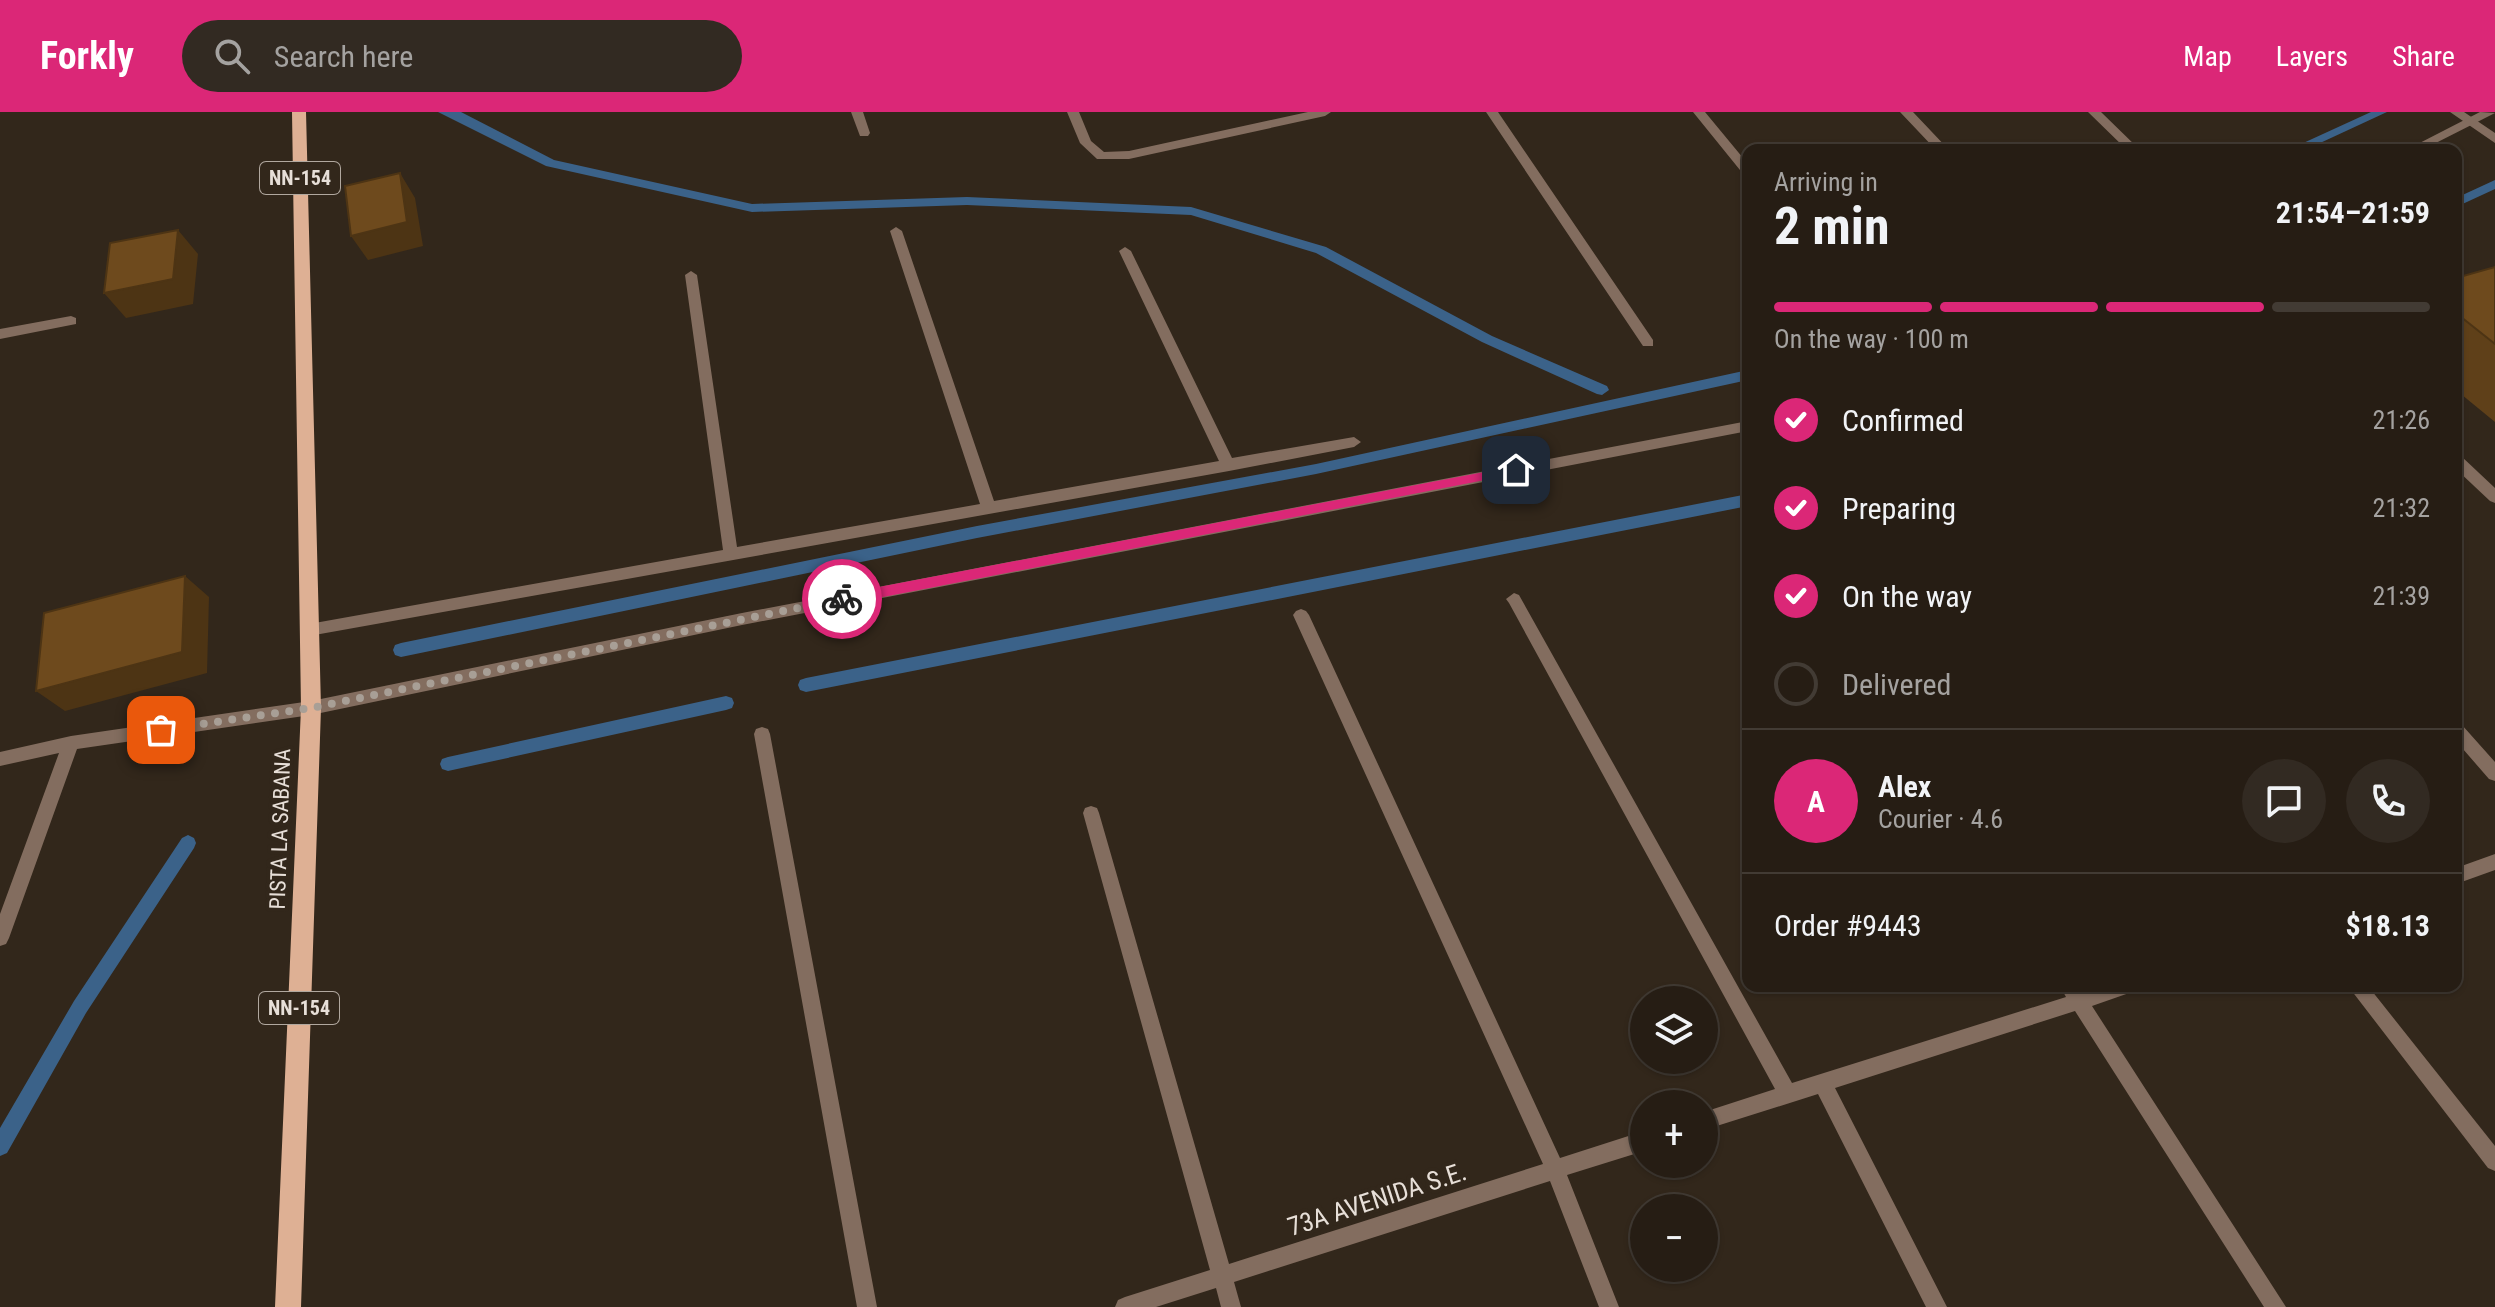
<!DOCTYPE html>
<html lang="en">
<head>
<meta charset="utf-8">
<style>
  :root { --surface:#261d14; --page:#322a22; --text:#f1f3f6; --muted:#a4a2a0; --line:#423b34; --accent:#db2777 }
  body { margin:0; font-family:"Roboto Condensed",sans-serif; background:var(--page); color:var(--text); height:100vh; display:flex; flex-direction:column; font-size:30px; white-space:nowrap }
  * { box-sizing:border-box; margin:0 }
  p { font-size:26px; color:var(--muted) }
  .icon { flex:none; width:44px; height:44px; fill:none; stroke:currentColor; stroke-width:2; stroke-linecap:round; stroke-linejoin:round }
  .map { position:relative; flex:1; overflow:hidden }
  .panel { position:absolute; left:1742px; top:32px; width:720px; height:848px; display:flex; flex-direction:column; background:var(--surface); border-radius:16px; box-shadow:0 2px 6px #0004,0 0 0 2px var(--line) }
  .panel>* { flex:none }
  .tools { position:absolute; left:1630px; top:874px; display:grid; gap:16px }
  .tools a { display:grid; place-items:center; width:88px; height:88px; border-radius:50%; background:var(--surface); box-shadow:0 2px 6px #0004,0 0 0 2px var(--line); font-size:40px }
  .pin { position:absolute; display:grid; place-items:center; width:68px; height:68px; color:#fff; margin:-34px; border-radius:16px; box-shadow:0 4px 12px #0006 }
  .courier { position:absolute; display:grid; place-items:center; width:80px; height:80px; margin:-40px; border:6px solid #db2777; border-radius:50%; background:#fff; color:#222; box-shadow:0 2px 10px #0007 }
  .summary em { font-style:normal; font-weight:700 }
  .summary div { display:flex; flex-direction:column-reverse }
  .summary { display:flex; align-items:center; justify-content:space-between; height:136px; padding:0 32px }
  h1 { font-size:52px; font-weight:700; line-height:60px }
  .bar { display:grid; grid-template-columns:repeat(4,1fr); gap:12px 8px; align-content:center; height:96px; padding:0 32px }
  .bar i { height:10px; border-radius:6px; background:var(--line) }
  .bar .selected { background:var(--accent) }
  .bar p { grid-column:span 4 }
  .line { display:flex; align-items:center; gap:20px; padding:0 32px; border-top:2px solid var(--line) }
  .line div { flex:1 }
  .round { display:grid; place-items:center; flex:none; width:84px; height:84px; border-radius:42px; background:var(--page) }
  ol { padding:0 32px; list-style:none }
  li { display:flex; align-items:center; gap:24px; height:88px }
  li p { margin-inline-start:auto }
  li .icon { padding:8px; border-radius:50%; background:var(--accent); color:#fff; stroke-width:4 }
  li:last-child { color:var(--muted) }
  li i { width:44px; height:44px; border:4px solid var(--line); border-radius:50% }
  header { display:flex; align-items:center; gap:48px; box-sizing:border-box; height:112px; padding:0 40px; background:var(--accent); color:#fff }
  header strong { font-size:38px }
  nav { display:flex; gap:44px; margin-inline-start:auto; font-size:28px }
  .search { width:560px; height:72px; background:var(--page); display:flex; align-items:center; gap:20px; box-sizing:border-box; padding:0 28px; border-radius:44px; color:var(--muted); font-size:30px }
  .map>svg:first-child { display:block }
</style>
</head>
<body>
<header>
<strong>Forkly</strong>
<div class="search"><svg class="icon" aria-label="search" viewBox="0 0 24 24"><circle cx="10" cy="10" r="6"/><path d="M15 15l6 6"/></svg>Search here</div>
<nav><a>Map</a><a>Layers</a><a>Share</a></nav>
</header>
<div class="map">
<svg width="2495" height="1195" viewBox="0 0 2495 1195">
  <rect width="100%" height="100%" fill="#32271b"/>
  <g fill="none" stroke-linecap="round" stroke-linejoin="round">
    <path fill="#3b6289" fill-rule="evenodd" d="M438,0H461L554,48L752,92L967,85L1191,95L1326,135L1492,224L1607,274L1609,278L1602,283L1597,282L1482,230L1316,141L1191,103L967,93L752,100L546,54Z
      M2371,0H2387L2305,38H2288Z
      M2495,68V77L2456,95V86Z
      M1748,258V268L1316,362L977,426L401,545L395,543L393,538L395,533L401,531L977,414L1316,352Z
      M1748,382V394L806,580L800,578L798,573L800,568L806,566Z
      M726,584L732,586L734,591L732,596L726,598L448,659L442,657L440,652L442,647L448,645Z
      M188,723L194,726L196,731L194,736L86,901L7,1041L0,1044V1016L74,889L182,726Z"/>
    <path fill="#836d5f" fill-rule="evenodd" d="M851,0H863L870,21L868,24H860Z
      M1067,0H1079L1091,29L1104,40L1129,39L1308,0H1331L1325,4L1129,47H1097L1080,31Z
      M1486,0H1498L1653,228V234H1643Z
      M1693,0H1705L1748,52V64L1744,63Z
      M1900,0H1913L1949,38H1936Z
      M2088,0H2101L2140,38H2127Z
      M2450,0H2464L2495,21V31Z
      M896,115L902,119L994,389L1219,349L1119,139L1125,135L1131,139L1232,346L1354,325L1361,330L1354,335L1229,359L309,524L304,523L301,518L304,513L309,512L723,438L685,163L691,159L697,163L737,435L980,392L890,119Z
      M71,204L76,206V212L0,227V217Z
      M2456,343L2461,344L2495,376V391L2490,389L2456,357Z
      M1514,481L1519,483L1792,971L2066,885L2060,874H2079L2083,879L2099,874H2135L2132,880L2092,894L2286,1195H2264L2075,899L1835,976L1947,1195H1926L1818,982L1704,1018V1000L1775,977L1509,491L1506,487Z
      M1301,497L1306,499L1309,503L1560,1046L1644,1019V1039L1567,1063L1619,1195H1599L1550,1069L1234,1170L1241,1195H1221L1216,1176L1156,1195H1115L1118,1188L1125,1185L1210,1158L1083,701L1085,696L1091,694L1097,696L1099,701L1229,1152L1543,1052L1293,503L1296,499Z
      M311,589L317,591L319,596L317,601L311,603L77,637L9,826L6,832L0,834V802L59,641L0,654V640L71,624Z
      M2456,611L2462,613L2495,650V669L2489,667L2456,629Z
      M762,615L768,617L770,622L877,1195H857L754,622L756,617Z
      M2495,742V758L2456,772V756Z
      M2348,874H2368L2495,1034V1059L2488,1056Z"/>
    <path fill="#836d5f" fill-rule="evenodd" d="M2480,0L2495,1L2422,38H2406Z
      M1748,309V319L742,513L311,603L305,601L303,596L305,591L311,589L742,501Z"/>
    <path fill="#deb094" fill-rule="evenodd" d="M292,0H306L321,596L301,1195H275L301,596Z"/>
  </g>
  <path fill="#5f4019" d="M2495,155V310L2456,278V166Z"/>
  <path fill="#4d3414" d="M400,61L415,86L423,134L368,148L351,124Z
    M178,118L198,142L193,192L126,206L104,181Z
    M185,464L209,485L207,561L65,599L36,579Z"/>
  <path fill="#6e4a1d" stroke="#4d3414" stroke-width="2" d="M400,61L407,110L351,124L345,74Z
    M178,118L173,167L104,181L110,131Z
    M2495,155V232L2456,201V166Z
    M185,464L182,540L36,579L44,501Z"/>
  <path fill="#db2777" d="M1516,354L1522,358L1516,362L842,493L836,487L842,482Z"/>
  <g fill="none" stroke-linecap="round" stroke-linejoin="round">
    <path stroke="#a89f96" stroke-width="8" stroke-dasharray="0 14.4" d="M161,618L311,596L842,487"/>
  </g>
  <g text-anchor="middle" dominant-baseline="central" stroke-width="8" stroke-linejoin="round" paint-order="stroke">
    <g fill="#32271b" stroke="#b1a89f" stroke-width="2">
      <rect x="260" y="50" width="80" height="32" rx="6"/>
      <rect x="259" y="880" width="80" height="32" rx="6"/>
    </g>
    <g font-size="20" font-weight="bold" fill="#e7dfd8">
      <text x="300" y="66">NN-154</text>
      <text x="299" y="896">NN-154</text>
    </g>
    <g font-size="22" fill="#e7dfd8" stroke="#32271b">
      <text transform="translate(280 717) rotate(-88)">PISTA LA SABANA</text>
    </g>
    <g font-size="26" fill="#e7dfd8" stroke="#32271b">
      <text transform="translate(1377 1087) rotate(-18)">73A AVENIDA S.E.</text>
    </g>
  </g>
</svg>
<div class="tools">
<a><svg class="icon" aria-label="layers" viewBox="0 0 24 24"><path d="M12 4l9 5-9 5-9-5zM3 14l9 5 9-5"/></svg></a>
<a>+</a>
<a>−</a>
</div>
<div class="pin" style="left:161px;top:618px;background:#ea580c"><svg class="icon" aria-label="bag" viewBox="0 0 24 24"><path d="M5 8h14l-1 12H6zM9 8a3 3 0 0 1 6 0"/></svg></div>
<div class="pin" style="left:1516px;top:358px;background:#1f2937"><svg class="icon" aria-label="home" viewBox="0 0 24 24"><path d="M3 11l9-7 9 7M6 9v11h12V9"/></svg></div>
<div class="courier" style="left:842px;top:487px"><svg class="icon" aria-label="bike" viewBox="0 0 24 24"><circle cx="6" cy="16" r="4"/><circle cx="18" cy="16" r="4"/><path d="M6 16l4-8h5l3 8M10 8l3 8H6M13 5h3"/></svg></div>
<section class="panel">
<div class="summary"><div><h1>2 min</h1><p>Arriving in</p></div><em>21:54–21:59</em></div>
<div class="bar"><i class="selected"></i><i class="selected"></i><i class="selected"></i><i></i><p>On the way · 100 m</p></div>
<ol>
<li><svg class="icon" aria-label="check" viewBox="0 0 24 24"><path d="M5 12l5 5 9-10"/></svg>Confirmed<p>21:26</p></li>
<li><svg class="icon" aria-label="check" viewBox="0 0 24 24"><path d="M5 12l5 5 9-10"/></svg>Preparing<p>21:32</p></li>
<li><svg class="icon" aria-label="check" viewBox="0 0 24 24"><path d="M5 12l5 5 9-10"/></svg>On the way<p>21:39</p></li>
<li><i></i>Delivered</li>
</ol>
<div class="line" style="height:144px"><b class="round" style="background:var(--accent);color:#fff">A</b><div><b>Alex</b><p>Courier · 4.6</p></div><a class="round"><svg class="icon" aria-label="chat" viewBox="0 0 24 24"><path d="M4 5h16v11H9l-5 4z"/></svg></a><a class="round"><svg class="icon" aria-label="phone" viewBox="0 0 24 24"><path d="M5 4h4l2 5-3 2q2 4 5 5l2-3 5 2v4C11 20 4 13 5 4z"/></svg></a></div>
<div class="line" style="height:104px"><div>Order #9443</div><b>$18.13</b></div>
</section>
</div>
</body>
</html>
